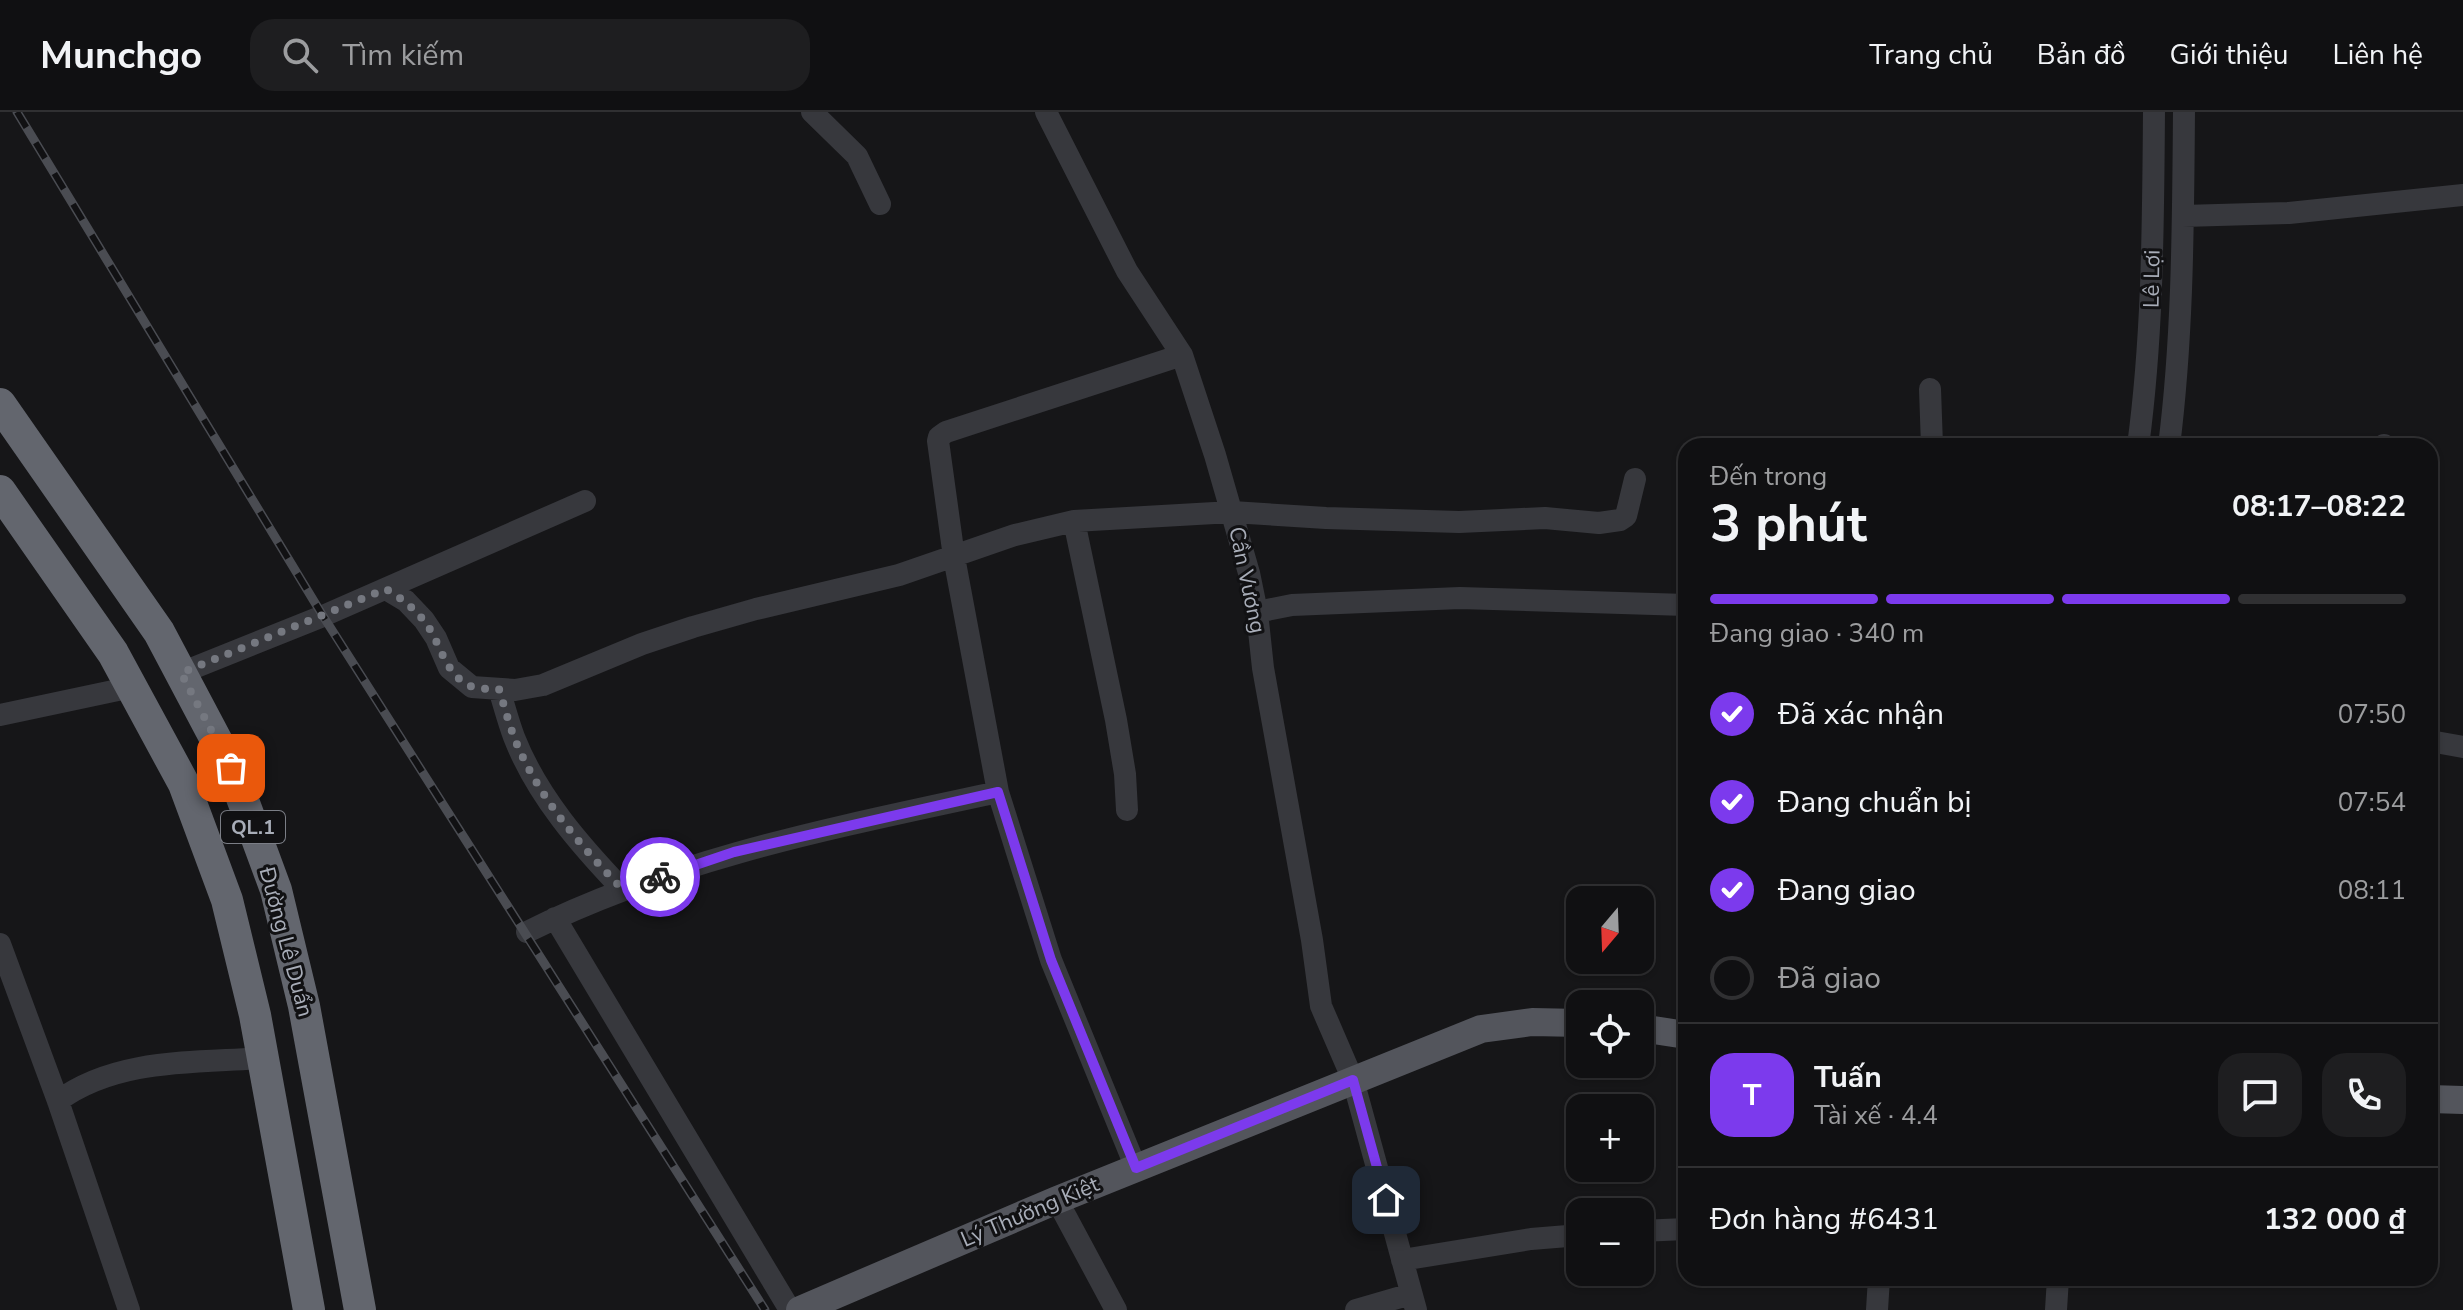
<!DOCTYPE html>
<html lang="vi">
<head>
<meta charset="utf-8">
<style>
  :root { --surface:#101012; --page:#1e1e20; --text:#f1f3f6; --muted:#9c9d9f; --line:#303032; --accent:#7c3aed }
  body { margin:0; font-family:"Nunito Sans",sans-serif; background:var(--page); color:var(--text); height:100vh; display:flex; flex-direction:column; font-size:30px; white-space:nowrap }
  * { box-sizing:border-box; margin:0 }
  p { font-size:26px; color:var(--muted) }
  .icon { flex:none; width:44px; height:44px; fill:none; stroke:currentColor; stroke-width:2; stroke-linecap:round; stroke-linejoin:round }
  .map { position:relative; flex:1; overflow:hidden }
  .details { position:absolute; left:1678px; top:326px; width:760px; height:848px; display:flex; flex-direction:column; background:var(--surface); border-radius:24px; box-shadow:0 2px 6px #0004,0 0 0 2px var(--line) }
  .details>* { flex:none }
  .needle { width:52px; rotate:199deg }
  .buttons { position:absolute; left:1566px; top:774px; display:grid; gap:16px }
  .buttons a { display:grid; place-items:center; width:88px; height:88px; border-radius:16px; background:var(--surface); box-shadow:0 2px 6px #0004,0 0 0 2px var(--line); font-size:40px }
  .pin { position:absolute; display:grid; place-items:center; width:68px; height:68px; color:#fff; margin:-34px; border-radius:16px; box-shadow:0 4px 12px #0006 }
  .courier { position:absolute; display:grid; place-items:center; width:80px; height:80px; margin:-40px; border:6px solid #7c3aed; border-radius:50%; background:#fff; color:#222; box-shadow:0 2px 10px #0007 }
  .head em { font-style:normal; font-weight:700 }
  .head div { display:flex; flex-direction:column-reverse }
  .head { display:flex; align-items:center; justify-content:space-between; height:136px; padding:0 32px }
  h1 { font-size:52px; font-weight:700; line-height:60px }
  .bar { display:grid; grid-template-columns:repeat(4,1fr); gap:12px 8px; align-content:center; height:96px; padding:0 32px }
  .bar i { height:10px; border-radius:6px; background:var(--line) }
  .bar .on { background:var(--accent) }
  .bar p { grid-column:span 4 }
  .line { display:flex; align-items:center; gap:20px; padding:0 32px; border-top:2px solid var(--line) }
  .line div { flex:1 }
  .round { display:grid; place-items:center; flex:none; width:84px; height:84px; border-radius:24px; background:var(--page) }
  ol { padding:0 32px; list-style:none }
  li { display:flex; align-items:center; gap:24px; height:88px }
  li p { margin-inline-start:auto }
  li .icon { padding:8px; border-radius:50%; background:var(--accent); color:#fff; stroke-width:4 }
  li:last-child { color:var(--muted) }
  li i { width:44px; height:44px; border:4px solid var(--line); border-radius:50% }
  header { display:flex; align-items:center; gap:48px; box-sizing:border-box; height:112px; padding:0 40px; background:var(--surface); border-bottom:2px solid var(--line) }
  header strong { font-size:38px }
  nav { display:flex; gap:44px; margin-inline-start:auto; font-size:28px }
  .search { width:560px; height:72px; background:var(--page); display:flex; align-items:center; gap:20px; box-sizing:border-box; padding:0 28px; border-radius:24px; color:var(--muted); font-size:30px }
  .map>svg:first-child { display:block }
</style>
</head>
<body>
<header>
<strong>Munchgo</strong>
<div class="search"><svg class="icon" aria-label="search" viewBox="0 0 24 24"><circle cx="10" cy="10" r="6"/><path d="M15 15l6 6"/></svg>Tìm kiếm</div>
<nav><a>Trang chủ</a><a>Bản đồ</a><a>Giới thiệu</a><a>Liên hệ</a></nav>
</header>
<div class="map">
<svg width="2463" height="1198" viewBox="0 0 2463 1198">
  <rect width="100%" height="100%" fill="#161618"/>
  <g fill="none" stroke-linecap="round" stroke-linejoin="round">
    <path stroke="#37383d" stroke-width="22" d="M812,0L857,44L880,92
      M1046,0L1127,159L1182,243L1215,343L1249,461L1257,500L1263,556L1312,828L1321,894L1353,968L1416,1198
      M2183,104L2289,101L2463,83
      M1930,277L1932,334
      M2138,334C2153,223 2153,112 2154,0
      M2169,334C2183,223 2183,112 2184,0
      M2384,334V333
      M1074,409L1116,608L1125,662L1127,698
      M386,477L406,489L424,508L436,526L449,556L472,575L515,578L543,573L642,532L693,515L756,497L899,463L1015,423L1074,409L1232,400L1326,406L1459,410L1545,406L1599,411L1620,408L1626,404L1635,367
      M1257,500L1292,493L1460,486L1686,493
      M181,561L323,504L585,389
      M499,577C504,593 508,609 514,625C537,684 580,733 623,778
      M0,603L132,575
      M2430,629L2463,635
      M555,806L790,1198
      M527,820C675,746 837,715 998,680
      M0,832L58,989L129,1198
      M58,989C116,946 194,951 263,946
      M1136,1056L1051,848L998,680L954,445L938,329L939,325L946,320L1182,243
      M1057,1088L1116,1198
      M1640,1119L1686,1117
      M1402,1148L1531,1127L1580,1123
      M1356,1198L1411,1182
      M1877,1198L1879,1166
      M2056,1198L2058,1166"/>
    <path stroke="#53555c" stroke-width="28" d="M1640,916L1686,923
      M2430,987L2463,988
      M800,1198L1057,1088L1481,917L1532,910L1580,911"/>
    <path stroke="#63666e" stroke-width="32" d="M0,292L159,520L231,656L276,778L304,894L360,1198
      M0,379L113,541L184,672L227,788L255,903L309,1198"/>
    <defs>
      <path id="rail" d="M17,0L323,504L765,1198"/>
    </defs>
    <use href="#rail" stroke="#4a4c52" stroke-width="9"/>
    <use href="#rail" stroke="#111113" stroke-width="6" stroke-dasharray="18" stroke-linecap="butt"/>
  </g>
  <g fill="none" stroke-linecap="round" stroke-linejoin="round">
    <path stroke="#757880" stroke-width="8" stroke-dasharray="0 14.4" d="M231,656L181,561L386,477C401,486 414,496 425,510C441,531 445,565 473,575C480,578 491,576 499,577C504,593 508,609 514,625C537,684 580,733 623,778L660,765"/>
    <path stroke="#7c3aed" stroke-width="10" d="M660,765L734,740L998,680L1051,848L1136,1056L1353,968L1386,1088"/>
  </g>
  <g text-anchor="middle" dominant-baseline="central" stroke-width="6" stroke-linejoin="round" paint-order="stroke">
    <rect fill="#111113" stroke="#7b7e86" stroke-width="2" x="221" y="699" width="64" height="32" rx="6"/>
    <g font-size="20" font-weight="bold" fill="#a8adb8">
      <text x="253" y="715">QL.1</text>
    </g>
    <g font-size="22" fill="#a8adb8" stroke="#111113">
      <text transform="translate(2152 167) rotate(-89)">Lê Lợi</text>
      <text transform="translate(1247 468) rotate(78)">Cần Vương</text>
      <text transform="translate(286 830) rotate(75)">Đường Lê Duẩn</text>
      <text transform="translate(1030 1100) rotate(-23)">Lý Thường Kiệt</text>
    </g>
  </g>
</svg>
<div class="buttons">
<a><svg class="needle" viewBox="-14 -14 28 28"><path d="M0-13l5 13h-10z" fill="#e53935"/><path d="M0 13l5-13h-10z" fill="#9c9d9f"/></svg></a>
<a><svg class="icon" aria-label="locate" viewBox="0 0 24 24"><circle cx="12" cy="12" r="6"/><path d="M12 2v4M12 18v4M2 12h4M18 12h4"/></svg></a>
<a>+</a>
<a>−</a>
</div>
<div class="pin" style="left:231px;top:656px;background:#ea580c"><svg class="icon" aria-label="bag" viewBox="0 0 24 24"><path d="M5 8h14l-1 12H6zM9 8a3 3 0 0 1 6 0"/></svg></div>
<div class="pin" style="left:1386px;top:1088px;background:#1f2937"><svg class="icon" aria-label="home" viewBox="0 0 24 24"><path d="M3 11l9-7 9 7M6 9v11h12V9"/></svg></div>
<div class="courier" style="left:660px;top:765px"><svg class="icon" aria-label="bike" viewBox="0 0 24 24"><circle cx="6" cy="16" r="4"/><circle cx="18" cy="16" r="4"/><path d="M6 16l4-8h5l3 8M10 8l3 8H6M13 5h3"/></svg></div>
<section class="details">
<div class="head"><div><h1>3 phút</h1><p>Đến trong</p></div><em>08:17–08:22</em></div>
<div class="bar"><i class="on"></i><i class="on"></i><i class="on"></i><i></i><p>Đang giao · 340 m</p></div>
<ol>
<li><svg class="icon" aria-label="check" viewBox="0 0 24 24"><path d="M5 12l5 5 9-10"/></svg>Đã xác nhận<p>07:50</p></li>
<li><svg class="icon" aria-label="check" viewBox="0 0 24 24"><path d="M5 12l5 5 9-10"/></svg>Đang chuẩn bị<p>07:54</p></li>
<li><svg class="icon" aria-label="check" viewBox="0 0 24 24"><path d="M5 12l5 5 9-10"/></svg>Đang giao<p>08:11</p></li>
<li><i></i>Đã giao</li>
</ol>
<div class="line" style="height:144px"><b class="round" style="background:var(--accent);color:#fff">T</b><div><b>Tuấn</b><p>Tài xế · 4.4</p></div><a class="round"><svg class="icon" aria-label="chat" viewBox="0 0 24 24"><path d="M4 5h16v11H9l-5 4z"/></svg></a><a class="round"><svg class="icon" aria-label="phone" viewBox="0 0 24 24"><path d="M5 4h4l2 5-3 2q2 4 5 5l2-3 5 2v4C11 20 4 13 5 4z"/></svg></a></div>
<div class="line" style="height:104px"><div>Đơn hàng #6431</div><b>132 000 ₫</b></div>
</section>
</div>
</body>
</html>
